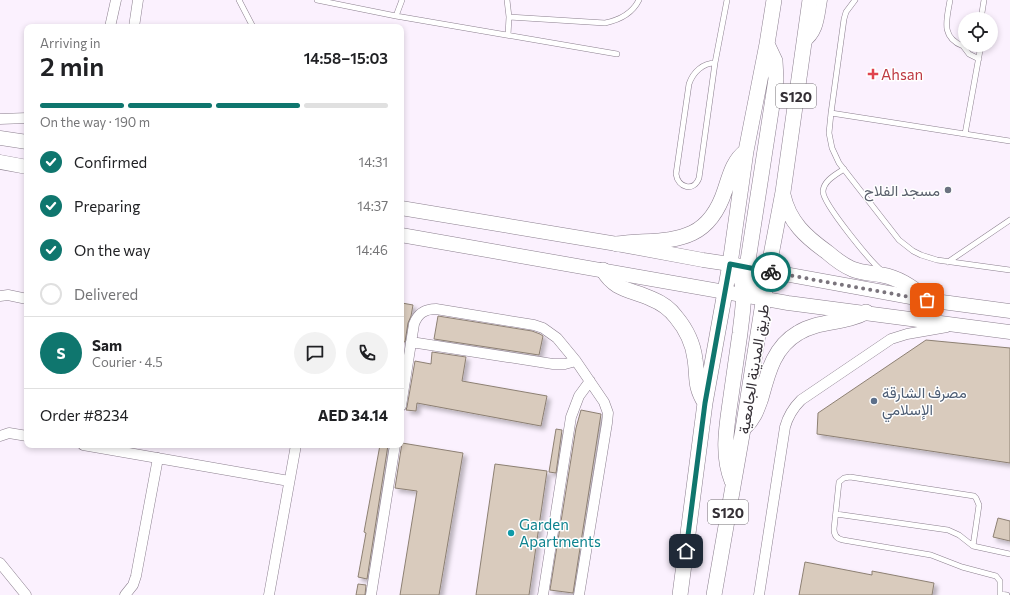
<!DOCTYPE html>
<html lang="en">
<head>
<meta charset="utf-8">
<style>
  :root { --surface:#fff; --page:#f2f2f2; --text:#202124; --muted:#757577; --line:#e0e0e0; --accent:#0f766e }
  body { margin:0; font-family:Commissioner,Vazirmatn,sans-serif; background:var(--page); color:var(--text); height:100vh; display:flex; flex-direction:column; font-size:15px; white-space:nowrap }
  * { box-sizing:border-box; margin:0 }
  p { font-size:13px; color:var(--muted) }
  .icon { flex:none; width:22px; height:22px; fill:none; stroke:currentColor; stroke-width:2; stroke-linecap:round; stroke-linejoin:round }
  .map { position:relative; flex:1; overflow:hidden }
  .details { position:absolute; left:24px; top:24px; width:380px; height:424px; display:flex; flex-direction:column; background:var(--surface); border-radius:8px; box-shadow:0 2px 6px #0003 }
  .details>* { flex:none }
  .buttons { position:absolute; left:958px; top:12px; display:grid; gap:8px }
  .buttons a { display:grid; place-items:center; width:40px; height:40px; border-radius:50%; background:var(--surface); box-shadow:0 2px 6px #0003; font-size:20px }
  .pin { position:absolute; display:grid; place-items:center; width:34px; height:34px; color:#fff; margin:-17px; border-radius:8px; box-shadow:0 2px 6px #0006 }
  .courier { position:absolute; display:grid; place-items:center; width:40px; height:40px; margin:-20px; border:3px solid #0f766e; border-radius:50%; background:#fff; color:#222; box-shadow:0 1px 5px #0007 }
  .summary em { font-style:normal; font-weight:600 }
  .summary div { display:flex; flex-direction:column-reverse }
  .summary { display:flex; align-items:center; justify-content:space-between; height:68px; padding:0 16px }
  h1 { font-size:26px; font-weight:600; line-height:30px }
  .bar { display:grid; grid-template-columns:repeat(4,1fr); gap:6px 4px; align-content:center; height:48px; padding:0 16px }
  .bar i { height:5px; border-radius:3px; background:var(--line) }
  .bar .selected { background:var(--accent) }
  .bar p { grid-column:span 4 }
  .line { display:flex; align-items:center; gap:10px; padding:0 16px; border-top:1px solid var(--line) }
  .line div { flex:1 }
  .round { display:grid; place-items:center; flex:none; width:42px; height:42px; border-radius:21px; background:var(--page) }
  ol { padding:0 16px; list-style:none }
  li { display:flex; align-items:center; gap:12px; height:44px }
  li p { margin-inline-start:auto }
  li .icon { padding:4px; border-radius:50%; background:var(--accent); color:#fff; stroke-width:4 }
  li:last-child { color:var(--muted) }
  li i { width:22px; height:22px; border:2px solid var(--line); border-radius:50% }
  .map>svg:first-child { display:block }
</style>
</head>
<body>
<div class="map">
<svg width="1010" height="595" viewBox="0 0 1010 595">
  <defs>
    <filter id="shadow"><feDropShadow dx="3.5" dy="3.5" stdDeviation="2" flood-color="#0004"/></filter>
  </defs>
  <rect width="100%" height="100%" fill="#fbf1fe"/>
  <path fill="#d9cbbd" stroke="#8d8073" filter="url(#shadow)" d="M402,303L413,305L411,316L408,323L405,342L401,341Z
    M438,316L532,331L540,334L543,336L539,355L434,339Z
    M926,340L1010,348V463L817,434L818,413Z
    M432,352L466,357L462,381L547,396L541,426L417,403L416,411L406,410L407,407L415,361L431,364Z
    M581,410L601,414L573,593L550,590L576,428Z
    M556,429L562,430L556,473L549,472Z
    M402,443L463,453L439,595H400L417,491L395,488Z
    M380,445H388L367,579L358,577L366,533L364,532Z
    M495,464L547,471L529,595H476Z
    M998,518L1010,521V541L993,537Z
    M805,562L872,575V571L934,583L932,595H799Z
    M358,584L366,585L365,595H356Z"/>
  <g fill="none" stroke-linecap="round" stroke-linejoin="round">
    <defs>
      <path id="lane" d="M239,0L253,27
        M317,0L396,16L617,54
        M507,0L509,17L508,35
        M855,0L846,12L844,19L831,113L829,133L832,148L839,163L899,240L913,251L921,255L937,260L1010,270
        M950,0C947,19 940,37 963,46L966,45
        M396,16L402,0
        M509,17L605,23C620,20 632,14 639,0
        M981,19L984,0
        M963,46L969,54L979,59
        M715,63L699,178C694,192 678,188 676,174L689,84C693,72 703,63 715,63Z
        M715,63L727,0
        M831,113L1010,141
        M965,134L981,45
        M844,169C837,174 824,180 823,191C822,203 871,262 882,271
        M948,262L1010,220
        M836,514L948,530L959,535L973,546L1010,554
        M973,546L979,505L976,498L974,496L850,477L844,478L839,482L834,529C834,535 837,539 843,540L931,555L962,567L992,575L996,576L1000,581V595
        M1000,594L1007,595"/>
      <path id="street" d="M110,27L116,0
        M134,27L138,0
        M804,43C819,33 819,17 822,0
        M0,119L27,118
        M0,296L8,295L27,299
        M411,342L553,364H565L576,361
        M401,406L414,324C418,313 425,309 436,309L534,325L543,328L557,338L576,361L604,402L608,413L607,423L579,595
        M0,436L9,433L27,436
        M83,445L289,481
        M0,563L26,595
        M125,595L133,585L136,576L158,458
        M269,595L296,445
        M371,595L395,445
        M543,595L571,417L579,396L590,381
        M759,595L785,427C788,416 793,408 801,400L891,339L907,334L947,327"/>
      <path id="secondary" d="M0,138L27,142
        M0,162L27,167
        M401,208L617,244L703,260L730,264L927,300L1010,311
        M401,235L788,303L1010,332"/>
      <path id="primary" d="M783,195C789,222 806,237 827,252C835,259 843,265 852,269C862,273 872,273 882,275C900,278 914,288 927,300
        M617,244C666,238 706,249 725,190C730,175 733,161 746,151
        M603,270C616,292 632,289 652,299C662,303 670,309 676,317C686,329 693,343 695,359C698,378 694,385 705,403
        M764,299L750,280L747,267L776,79L775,61L767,44
        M745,427C754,419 757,409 761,398C768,372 774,347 798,333C819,320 845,324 866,312
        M732,481C721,453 727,425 731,396C734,375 737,354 740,333C742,313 748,288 737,270
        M680,595L705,403L730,264L746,151L767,44L774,0
        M714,595L743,429L768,271L783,192L810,0"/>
    </defs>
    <use href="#lane" stroke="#8b7f8e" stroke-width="6"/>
    <use href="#street" stroke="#8b7f8e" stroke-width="11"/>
    <use href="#secondary" stroke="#8b7f8e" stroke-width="15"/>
    <use href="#primary" stroke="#8b7f8e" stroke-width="16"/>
    <use href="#lane" stroke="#fff" stroke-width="5"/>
    <use href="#street" stroke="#fff" stroke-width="10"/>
    <use href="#secondary" stroke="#fff" stroke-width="14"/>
    <use href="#primary" stroke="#fff" stroke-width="15"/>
  </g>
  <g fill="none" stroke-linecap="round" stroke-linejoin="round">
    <path stroke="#7a747c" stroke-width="4" stroke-dasharray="0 7.2" d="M771,272L927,300"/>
    <path stroke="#0f766e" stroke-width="5" d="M686,551L705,403L730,264L771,272"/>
  </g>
  <path fill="#e0444e" stroke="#fff" stroke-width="1.5" d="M871 68h4v4h4v4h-4v4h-4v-4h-4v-4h4z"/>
  <circle fill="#6b7280" stroke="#fff" stroke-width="1.5" cx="948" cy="190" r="4"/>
  <circle fill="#5c6f8a" stroke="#fff" stroke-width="1.5" cx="874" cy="401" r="4"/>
  <circle fill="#0f9aa8" stroke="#fff" stroke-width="1.5" cx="511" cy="533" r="4"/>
  <g text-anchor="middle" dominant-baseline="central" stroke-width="3" stroke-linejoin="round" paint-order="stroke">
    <g fill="#fff" stroke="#726e72" stroke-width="1">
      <rect x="776" y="84" width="40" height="24" rx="3"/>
      <rect x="708" y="500" width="40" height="24" rx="3"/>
    </g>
    <g font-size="14" font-weight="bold" fill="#353036">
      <text x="796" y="96">S120</text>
      <text x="728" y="512">S120</text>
    </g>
    <g font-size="15" fill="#be3a42" stroke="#fff" text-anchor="start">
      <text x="881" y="74">Ahsan</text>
    </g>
    <g font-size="15" fill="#5b616d" stroke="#fff" text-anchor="end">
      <text x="940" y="190">مسجد الفلاح</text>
    </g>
    <g font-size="15" fill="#353036" stroke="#fff">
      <text transform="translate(753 369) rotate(-81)">طريق المدينة الجامعية</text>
    </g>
    <g font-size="15" fill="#4e5e75" stroke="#fff" text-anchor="start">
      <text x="882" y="392">مصرف الشارقة<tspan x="882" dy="17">الإسلامي</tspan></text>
    </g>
    <g font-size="15" fill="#0d838f" stroke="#fff" text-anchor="start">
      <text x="519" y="524">Garden<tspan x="519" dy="17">Apartments</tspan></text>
    </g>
  </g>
</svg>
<div class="buttons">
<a><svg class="icon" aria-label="locate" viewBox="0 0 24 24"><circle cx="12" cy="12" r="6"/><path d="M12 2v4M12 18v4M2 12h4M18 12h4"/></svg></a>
</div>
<div class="pin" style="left:927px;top:300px;background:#ea580c"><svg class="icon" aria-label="bag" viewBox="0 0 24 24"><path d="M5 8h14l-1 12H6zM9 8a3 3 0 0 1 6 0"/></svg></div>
<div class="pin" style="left:686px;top:551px;background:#1f2937"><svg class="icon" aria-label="home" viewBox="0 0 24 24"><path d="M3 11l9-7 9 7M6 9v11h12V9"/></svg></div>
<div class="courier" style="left:771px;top:272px"><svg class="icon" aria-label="bike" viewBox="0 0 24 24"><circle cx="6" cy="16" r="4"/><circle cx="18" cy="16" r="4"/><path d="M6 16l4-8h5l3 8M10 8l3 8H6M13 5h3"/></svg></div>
<section class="details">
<div class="summary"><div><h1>2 min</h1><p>Arriving in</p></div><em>14:58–15:03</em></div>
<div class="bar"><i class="selected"></i><i class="selected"></i><i class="selected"></i><i></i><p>On the way · 190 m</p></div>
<ol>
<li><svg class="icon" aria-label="check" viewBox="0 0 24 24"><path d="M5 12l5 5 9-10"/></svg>Confirmed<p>14:31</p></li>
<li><svg class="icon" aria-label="check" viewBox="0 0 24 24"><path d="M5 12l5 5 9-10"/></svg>Preparing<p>14:37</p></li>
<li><svg class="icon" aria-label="check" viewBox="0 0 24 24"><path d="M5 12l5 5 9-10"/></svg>On the way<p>14:46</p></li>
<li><i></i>Delivered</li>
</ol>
<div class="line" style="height:72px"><b class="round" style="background:var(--accent);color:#fff">S</b><div><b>Sam</b><p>Courier · 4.5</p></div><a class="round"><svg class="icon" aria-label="chat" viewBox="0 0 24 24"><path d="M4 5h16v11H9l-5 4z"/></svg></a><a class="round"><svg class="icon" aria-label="phone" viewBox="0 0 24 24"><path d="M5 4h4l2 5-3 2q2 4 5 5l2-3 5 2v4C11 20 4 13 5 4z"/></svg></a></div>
<div class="line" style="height:52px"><div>Order #8234</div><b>AED 34.14</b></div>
</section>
</div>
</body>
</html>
